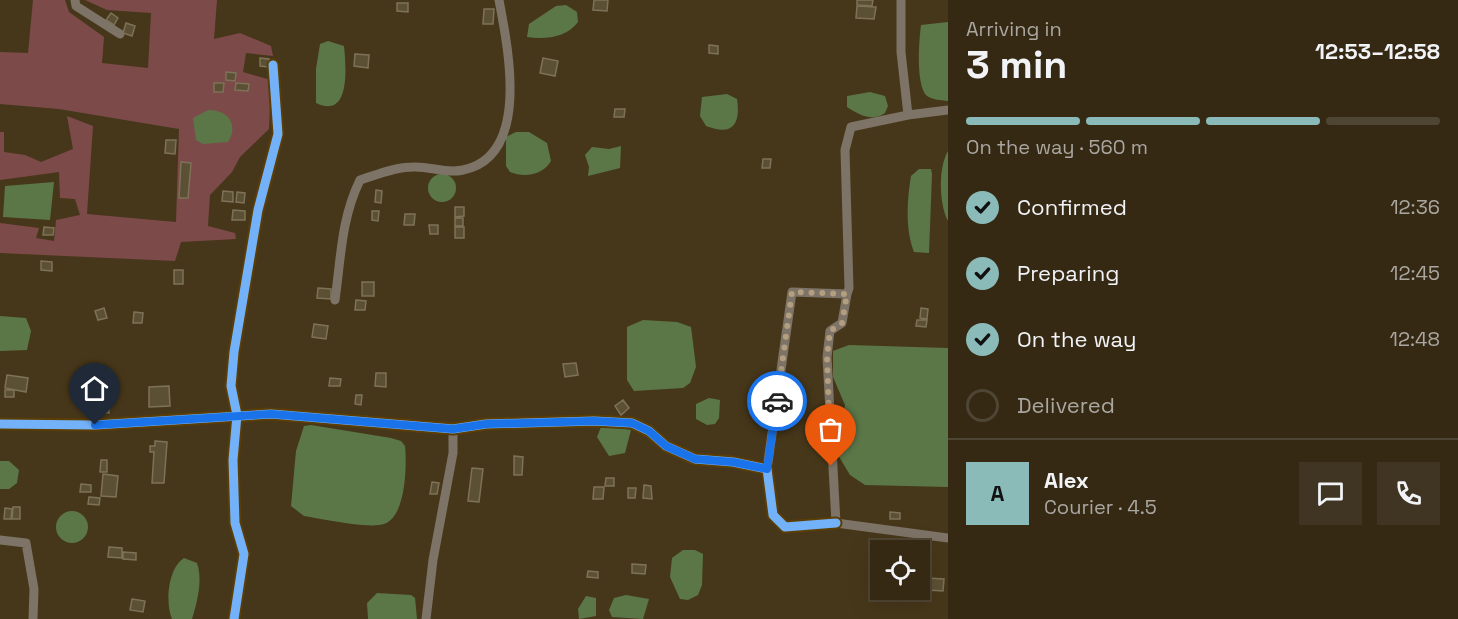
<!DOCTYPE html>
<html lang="en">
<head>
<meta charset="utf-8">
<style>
  :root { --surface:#352914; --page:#403522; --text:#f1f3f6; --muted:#aaa6a0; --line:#4f4534; --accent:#8bbbb9 }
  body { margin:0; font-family:"Space Grotesk",sans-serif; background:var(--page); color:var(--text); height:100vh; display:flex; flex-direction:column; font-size:22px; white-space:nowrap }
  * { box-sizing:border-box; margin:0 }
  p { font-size:20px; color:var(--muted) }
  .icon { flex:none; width:33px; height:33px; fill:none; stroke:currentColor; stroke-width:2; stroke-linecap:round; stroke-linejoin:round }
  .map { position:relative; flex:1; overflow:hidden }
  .sheet { display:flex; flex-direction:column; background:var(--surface); width:510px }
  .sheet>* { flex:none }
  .tools { position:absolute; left:870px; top:540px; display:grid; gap:12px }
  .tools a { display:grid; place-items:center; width:60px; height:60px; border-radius:0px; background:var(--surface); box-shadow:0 6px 24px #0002,0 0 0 2px var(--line); font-size:30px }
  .pin { position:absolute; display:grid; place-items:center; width:51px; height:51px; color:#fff; margin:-62px -26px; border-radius:50% 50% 50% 0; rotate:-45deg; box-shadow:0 0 6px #0007 }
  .pin .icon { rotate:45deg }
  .courier { position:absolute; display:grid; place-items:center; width:60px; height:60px; margin:-30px; border:4px solid #1a73e8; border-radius:50%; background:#fff; color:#222; box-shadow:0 2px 8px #0007 }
  .headline em { font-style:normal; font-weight:800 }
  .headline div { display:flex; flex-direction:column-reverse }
  .headline { display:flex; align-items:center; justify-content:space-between; height:102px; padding:0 18px }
  h1 { font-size:39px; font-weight:800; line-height:45px }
  .bar { display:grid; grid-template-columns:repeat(4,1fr); gap:9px 6px; align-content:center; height:72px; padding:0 18px }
  .bar i { height:8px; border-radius:4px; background:var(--line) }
  .bar .selected { background:var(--accent) }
  .bar p { grid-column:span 4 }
  .line { display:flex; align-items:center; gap:15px; padding:0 18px; border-top:2px solid var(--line) }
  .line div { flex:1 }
  .round { display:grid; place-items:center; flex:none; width:63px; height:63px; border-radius:0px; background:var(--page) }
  ol { padding:0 18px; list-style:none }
  li { display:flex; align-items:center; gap:18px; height:66px }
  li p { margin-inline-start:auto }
  li .icon { padding:6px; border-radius:50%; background:var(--accent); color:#111; stroke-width:4 }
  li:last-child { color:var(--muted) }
  li i { width:33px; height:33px; border:3px solid var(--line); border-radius:50% }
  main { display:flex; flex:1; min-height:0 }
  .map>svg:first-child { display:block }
</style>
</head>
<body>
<main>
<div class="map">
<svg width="948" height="619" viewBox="0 0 948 619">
  <rect width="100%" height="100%" fill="#47371a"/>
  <path fill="#7d4a4a" d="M33,0H65L69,12L104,37L102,63L148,68L151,13L107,10L85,0H217L214,39L240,33L271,46L273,56L246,53L243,72L271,80L269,129L240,157L232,172L210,195L208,226L235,233L236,239L181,242L175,261L0,253V223L39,228L36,238L54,241L56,220L80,215L75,199L60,198L59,172L0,180V132H4V152L25,155L41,162L73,149L67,116L93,126L87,214L176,222L179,129L59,109L0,104V52L28,53Z"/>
  <path fill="#5b7748" d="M566,5L577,12L578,22C567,37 546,40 527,37L529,24L556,6Z
    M948,22V101C941,100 930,100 925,94C916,80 919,41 921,25Z
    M328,41L344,46C346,66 351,120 316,103V69L320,44Z
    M870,92L885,96L888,106L885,113C872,122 859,115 847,107V96Z
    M727,94L737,99C741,125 732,136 706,126L700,116L702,97Z
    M208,110C228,110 239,124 228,142L203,144L196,140L193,118Z
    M516,132H529L547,143L551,161C543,175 525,178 510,172L506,166V137Z
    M621,146L620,168L588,176L589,167L585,155L592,147L609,149Z
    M948,151V221C939,204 938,168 948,151Z
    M919,169H931L932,174L929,253L914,252C905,229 907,200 911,176Z
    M428 188a14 14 0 1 1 28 0a14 14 0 1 1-28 0Z
    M54,182L50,220L3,217L5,186Z
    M0,316L26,318L31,331L27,350L0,351Z
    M643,320L677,322L691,327L696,367L690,383L683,388L634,391L627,380V327Z
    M849,345L948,348V487L865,485L850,475L838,455L845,405L833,377V351Z
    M709,398L720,400L719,418L715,424L707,425L696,419V404Z
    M311,425L391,438L401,441L405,446C407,465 406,517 384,524C369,529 322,519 304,516L291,506L296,451L304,426Z
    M607,426L631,430L625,453L609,456L597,437L601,427Z
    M0,461H9L19,470L17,483L9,489H0Z
    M56 527a16 16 0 1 1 32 0a16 16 0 1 1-32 0Z
    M683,550H695L703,554L702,585L698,595L688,600L680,599L670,577L672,558Z
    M184,558L197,563C203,580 197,603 192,619H172C165,603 168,568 184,558Z
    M377,593L411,595L415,598L417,619H368L367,603Z
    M626,595L649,599L643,619L612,617L609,610L614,598Z
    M586,596L596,598V616L579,619L578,609Z"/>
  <path fill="#5c5034" stroke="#7d7257" stroke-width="1.5" d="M594,0H608L607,11L593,10Z
    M857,0H873L872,6L857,5Z
    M397,3H408V12L397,11Z
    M857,6L876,7L874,19L856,18Z
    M484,9H494L493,24H483Z
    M111,13L118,18L114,25L106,20Z
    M126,23L135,26L132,36L123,33Z
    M709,45L718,46V54L709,53Z
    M355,54L369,55L368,68L354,66Z
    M260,58L269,59L268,67L260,66Z
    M543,58L558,61L555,76L540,73Z
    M226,72L236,73L235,81L226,80Z
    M214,83H224L223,92H214Z
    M236,83L249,84L248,91L235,90Z
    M615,109H625L624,117H614Z
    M166,140H176L175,154L165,153Z
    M763,159H771L770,168H762Z
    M181,162L191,163L188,198H179Z
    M376,190L382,191L381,203L375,202Z
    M223,191L233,192V202L222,201Z
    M237,192L245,193L244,203L236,202Z
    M455,207H464V216L455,217Z
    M233,210L245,211V220H232Z
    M372,211H379L378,221L372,220Z
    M405,214H415L414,225H404Z
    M455,218H463V226H455Z
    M429,225H438V234H430Z
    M44,227L54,228L53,235H43Z
    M455,227H464V238H455Z
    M41,261L52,262V271L41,270Z
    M174,270H183V284H174Z
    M362,282H374V296H362Z
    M318,288L331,289V299L317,298Z
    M356,300L366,301L365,310H355Z
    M104,308L107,318L98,320L95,311Z
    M921,308L928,309L927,319L920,318Z
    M134,312L143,313L142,323H133Z
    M917,320H927L926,327L916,326Z
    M314,324L328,326L326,339L312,337Z
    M576,363L578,375L565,377L563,364Z
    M376,373H386V387L375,386Z
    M7,375L28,378L26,392L5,388Z
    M330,378L341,379L340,386H329Z
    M169,386L170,406L149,407V387Z
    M5,390H14V397H5Z
    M356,395H362L361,405L355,404Z
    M623,400L629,408L621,415L615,406Z
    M98,403H109V413L98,412Z
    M155,441L167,442L164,483H152L154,452H150V446H155Z
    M514,456L523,457L522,475H514Z
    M101,460H107V472H100Z
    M472,468L483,469L479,502L468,501Z
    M103,474L118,476L116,497L101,496Z
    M606,478H614V486H605Z
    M432,482L439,483L437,494H430Z
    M81,484L91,485V492H80Z
    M644,485L651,486L652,499L643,498Z
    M594,487H604L603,499H593Z
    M628,488H636L635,498H628Z
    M89,497L100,498L99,505L88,504Z
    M13,507H20V519H12Z
    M5,508L12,509L11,519H4Z
    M890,512L900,513V519H890Z
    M109,547L122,548V558L108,557Z
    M123,552L136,553V560L123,559Z
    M632,564L646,565L645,574L632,573Z
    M588,571L598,572V578L587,577Z
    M927,578L944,579L943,591L927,590Z
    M132,599L145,601L143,612L130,610Z"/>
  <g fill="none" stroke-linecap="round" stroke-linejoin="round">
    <path stroke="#7d7366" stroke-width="9" d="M75,0L76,6L120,34
      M901,0V52L908,115
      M847,294L842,323L830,331L827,357L836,523L948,538
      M335,300C341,258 341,219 360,180C376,175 395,167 413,167C430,166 446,174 463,170C531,156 508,48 499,0
      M0,424L95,425L271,414L453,429L486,424L594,421L632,423L649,431L666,446L695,459L733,462L767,469L773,515L785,527L836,523
      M767,469L792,292L847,294L849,288L845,150L851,127L908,115L948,110
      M0,540L26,543L34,589L33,619
      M234,619L244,554L235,523L233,460L237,415L231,386L234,352L258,210L278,134L273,65
      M426,619L433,560L453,453V429"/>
    <defs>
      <path id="cycleway" d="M0,424L95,425L271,414L453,429L486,424L594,421L632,423L649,431L666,446L695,459L733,462L767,469L773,515L785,527L836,523
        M234,619L244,554L235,523L233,460L237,415L231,386L234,352L258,210L278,134L273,65"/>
    </defs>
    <use href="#cycleway" stroke="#5b3d06" stroke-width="13"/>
    <use href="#cycleway" stroke="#73b2f8" stroke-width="9"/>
  </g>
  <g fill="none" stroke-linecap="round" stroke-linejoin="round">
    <path stroke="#b39e80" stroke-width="6" stroke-dasharray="0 10.8" d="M777,401L792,292L847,294L842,323L830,331L827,357L831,466"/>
    <path stroke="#1a73e8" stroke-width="8" d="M95,425L271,414L453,429L486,424L594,421L632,423L649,431L666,446L695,459L733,462L767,469L777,401"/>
  </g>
</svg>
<div class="tools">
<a><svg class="icon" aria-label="locate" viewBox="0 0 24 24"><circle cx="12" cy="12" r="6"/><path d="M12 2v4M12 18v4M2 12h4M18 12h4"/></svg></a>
</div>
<div class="pin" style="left:831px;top:466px;background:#ea580c"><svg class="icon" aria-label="bag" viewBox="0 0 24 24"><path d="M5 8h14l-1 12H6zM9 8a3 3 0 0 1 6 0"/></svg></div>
<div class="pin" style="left:95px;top:425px;background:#1f2937"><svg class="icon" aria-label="home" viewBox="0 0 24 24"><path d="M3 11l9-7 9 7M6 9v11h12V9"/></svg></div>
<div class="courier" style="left:777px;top:401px"><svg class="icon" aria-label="car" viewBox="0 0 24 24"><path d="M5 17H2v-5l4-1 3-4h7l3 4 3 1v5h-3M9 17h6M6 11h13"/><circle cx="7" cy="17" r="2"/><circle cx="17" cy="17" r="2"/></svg></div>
</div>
<section class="sheet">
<div class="headline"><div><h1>3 min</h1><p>Arriving in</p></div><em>12:53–12:58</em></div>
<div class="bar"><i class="selected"></i><i class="selected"></i><i class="selected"></i><i></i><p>On the way · 560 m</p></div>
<ol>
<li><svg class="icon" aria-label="check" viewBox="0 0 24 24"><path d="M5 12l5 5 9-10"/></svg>Confirmed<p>12:36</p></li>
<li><svg class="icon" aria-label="check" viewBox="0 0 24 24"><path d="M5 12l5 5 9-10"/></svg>Preparing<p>12:45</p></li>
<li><svg class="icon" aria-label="check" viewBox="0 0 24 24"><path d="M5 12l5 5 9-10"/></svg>On the way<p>12:48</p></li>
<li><i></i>Delivered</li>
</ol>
<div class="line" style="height:108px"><b class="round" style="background:var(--accent);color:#111">A</b><div><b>Alex</b><p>Courier · 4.5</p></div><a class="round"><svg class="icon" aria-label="chat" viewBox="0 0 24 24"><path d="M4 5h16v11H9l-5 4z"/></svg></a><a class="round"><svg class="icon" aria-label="phone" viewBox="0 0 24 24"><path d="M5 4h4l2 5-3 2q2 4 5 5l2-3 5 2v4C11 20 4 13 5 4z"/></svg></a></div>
</section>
</main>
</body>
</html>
